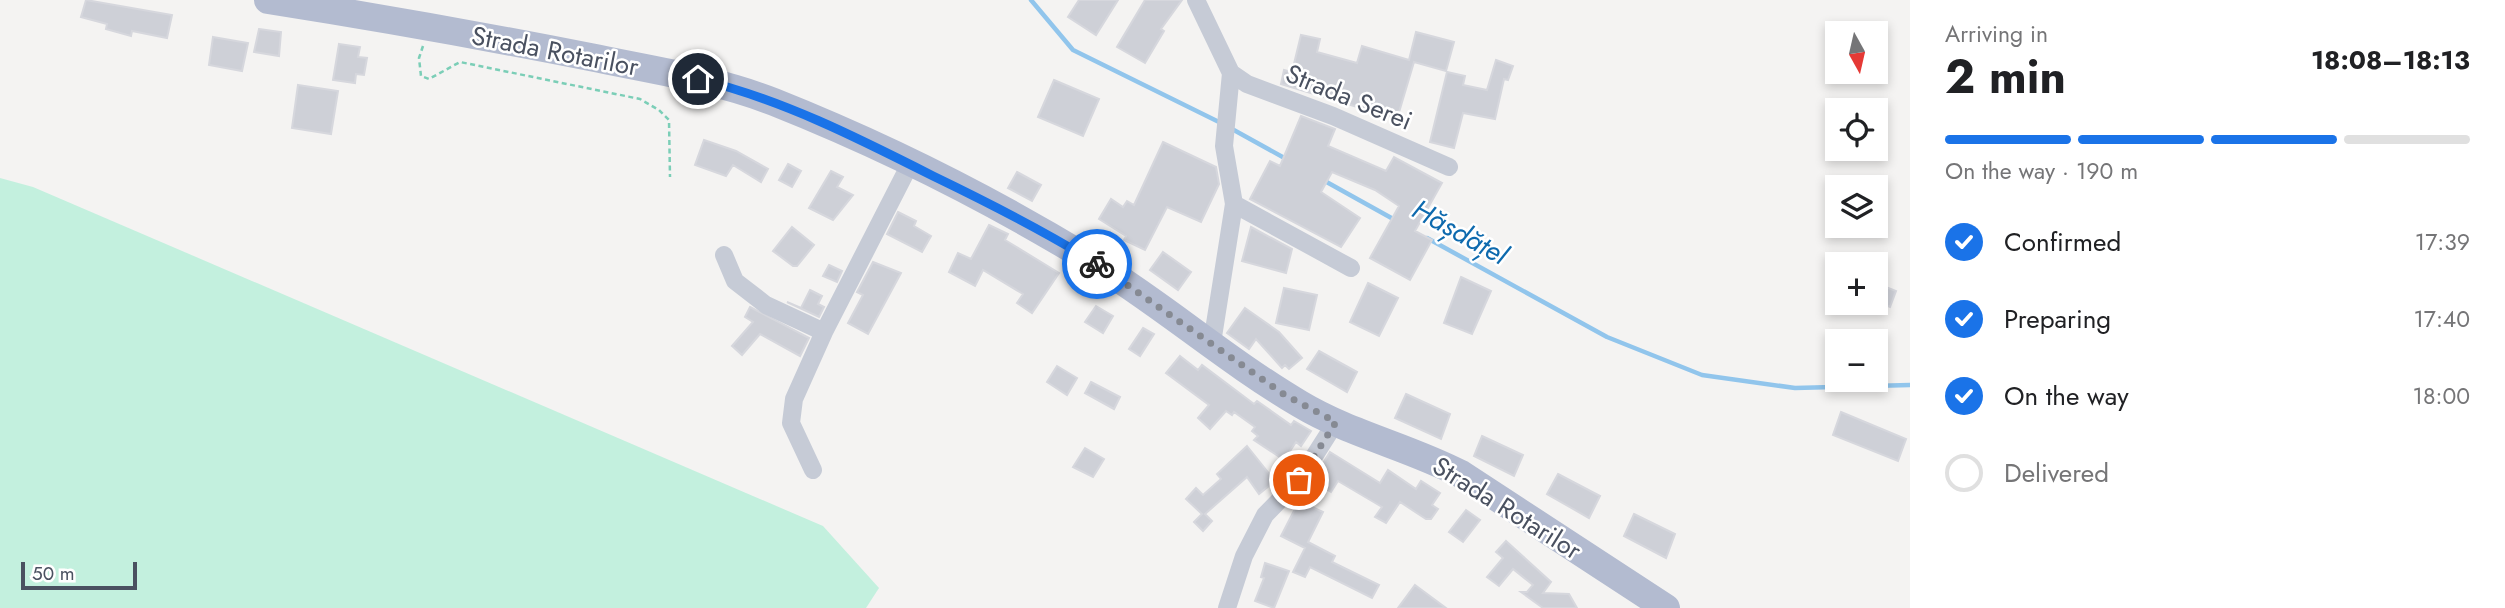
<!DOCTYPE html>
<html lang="en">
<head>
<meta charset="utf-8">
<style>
  :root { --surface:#fff; --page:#f6f6f6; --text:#202124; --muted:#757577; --line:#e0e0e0; --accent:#1a73e8 }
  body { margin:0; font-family:Jost,sans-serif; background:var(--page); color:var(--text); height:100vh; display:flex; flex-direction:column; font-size:26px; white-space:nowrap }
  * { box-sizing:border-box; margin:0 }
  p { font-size:23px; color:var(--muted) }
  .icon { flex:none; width:38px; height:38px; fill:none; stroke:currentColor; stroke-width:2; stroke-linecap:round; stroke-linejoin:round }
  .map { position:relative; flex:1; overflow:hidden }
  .side { display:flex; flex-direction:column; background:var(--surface); width:595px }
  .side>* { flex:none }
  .needle { width:46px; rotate:172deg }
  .controls { position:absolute; left:1825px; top:21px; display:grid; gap:14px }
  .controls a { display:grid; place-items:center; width:63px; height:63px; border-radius:0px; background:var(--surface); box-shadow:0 4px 10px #0003; font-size:35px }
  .scale { position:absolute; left:21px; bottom:18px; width:116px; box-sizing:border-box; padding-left:7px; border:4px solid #4a5160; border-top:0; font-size:19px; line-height:24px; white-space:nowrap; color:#4a5160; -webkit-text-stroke:5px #fff; paint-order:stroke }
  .pin { position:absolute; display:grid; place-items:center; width:60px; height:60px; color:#fff; margin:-30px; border:4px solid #fff; border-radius:50%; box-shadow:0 2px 7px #0007 }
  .courier { position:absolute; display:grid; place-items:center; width:70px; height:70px; margin:-35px; border:5px solid #1a73e8; border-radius:50%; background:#fff; color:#222; box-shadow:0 2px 9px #0007 }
  .overview em { font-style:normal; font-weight:700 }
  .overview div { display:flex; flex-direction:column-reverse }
  .overview { display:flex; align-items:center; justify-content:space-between; height:119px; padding:0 35px }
  h1 { font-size:46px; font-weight:700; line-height:52px }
  .bar { display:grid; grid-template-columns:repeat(4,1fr); gap:10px 7px; align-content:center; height:84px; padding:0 35px }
  .bar i { height:9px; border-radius:5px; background:var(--line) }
  .bar .selected { background:var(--accent) }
  .bar p { grid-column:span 4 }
  ol { padding:0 35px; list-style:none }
  li { display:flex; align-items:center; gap:21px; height:77px }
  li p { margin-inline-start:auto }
  li .icon { padding:7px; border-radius:50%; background:var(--accent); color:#fff; stroke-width:4 }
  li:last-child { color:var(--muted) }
  li i { width:38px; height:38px; border:4px solid var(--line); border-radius:50% }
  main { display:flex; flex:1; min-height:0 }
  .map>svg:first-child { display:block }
</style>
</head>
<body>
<main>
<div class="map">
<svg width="1910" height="608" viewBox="0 0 1910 608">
  <rect width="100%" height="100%" fill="#f4f3f2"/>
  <path fill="#c3f0de" d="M0,178L33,187L823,526L879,588L866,608H0Z"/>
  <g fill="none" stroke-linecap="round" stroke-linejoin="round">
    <path stroke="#91c5ec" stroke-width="4.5" d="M1031,0L1073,50L1221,123
      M1232,129L1288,160
      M1323,180L1395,220
      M1427,238L1607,337L1702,375L1795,388L1910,385"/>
  </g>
  <path fill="#ced0d7" stroke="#d6d7dd" stroke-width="2" d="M86,0L172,15L167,38L132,31L131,36L106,29L107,24L81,17Z
    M1079,0H1118L1096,35L1068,17Z
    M1145,0H1182L1161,29L1164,31L1145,63L1117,47Z
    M259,29L281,32L279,56L254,52Z
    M1416,32L1454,42L1446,71L1414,62L1397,119L1281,84L1284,70L1292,72L1301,35L1320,39L1317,52L1357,63L1362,46L1409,60Z
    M213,37L248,43L242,71L209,65Z
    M339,44L360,47L358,57L367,58L364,75L356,74L355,83L333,80Z
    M1496,60L1513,66L1508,80L1504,79L1495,119L1463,113L1454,148L1430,142L1447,72L1465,76L1463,85L1487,90Z
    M1054,80L1099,99L1083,136L1038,117Z
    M298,85L338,91L331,134L292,128Z
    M1301,116L1335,129L1328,146L1386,171L1394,157L1442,183L1415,231L1432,240L1410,280L1370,258L1399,206L1375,190L1332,172L1321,192L1360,218L1341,247L1250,199L1270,161L1280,166Z
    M704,140L736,151L768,169L761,182L733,165L726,176L695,165Z
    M1163,142L1216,167L1219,184L1201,222L1167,207L1145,250L1124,240L1126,236L1099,219L1111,199L1123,207L1127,201L1134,205Z
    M788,164L801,171L792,187L779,180Z
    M831,171L843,177L837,187L853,195L833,220L809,208Z
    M1017,172L1041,185L1032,201L1008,188Z
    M898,212L916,221L914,226L931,236L922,252L887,234Z
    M989,225L1008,234L1005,240L1059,273L1032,313L1017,303L1023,294L983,270L975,286L949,272L958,253L971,259Z
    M792,227L814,245L797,266H793L773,251Z
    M1251,227L1292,249L1286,273L1242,261Z
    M1163,252L1191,272L1178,290L1150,270Z
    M873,262L901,273L868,334L848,323L863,295L857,292Z
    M829,265L842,271L837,282L823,276Z
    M1461,277L1491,291L1472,334L1444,323Z
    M1368,283L1398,298L1379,336L1350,322Z
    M1876,283L1896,291L1890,307L1876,301Z
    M1284,288L1317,295L1309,330L1276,323Z
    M810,290L822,296L818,304L824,307L819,317L787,302L801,308Z
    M1096,306L1113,316L1103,333L1085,322Z
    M750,307L809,338L800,356L760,334L742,355L732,346L753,322L745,317Z
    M1245,308L1279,332L1302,358L1289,369L1285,365L1282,368L1256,339L1249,349L1227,333Z
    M1143,328L1154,334L1140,356L1129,349Z
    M1319,351L1357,372L1347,392L1307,369Z
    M1180,356L1198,370L1202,365L1254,404L1257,401L1291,425L1294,421L1311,431L1301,446L1296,442L1284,460L1254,440L1258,436L1252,431L1255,427L1234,412L1232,415L1226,411L1210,429L1198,418L1209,405L1166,373Z
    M1057,366L1077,378L1067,395L1047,382Z
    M1091,382L1120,397L1114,409L1085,393Z
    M1406,394L1450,414L1441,439L1395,418Z
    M1841,412L1906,439L1898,461L1833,435Z
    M1482,436L1523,455L1514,476L1474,456Z
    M1247,446L1275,481L1259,494L1247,477L1205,514L1212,521L1203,531L1194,522L1202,514L1186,499L1196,488L1203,495L1221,479L1217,474Z
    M1085,448L1104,459L1093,477L1073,467Z
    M1330,452L1380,483L1388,470L1416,489L1421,481L1440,493L1432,505L1438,509L1431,519H1426L1400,502L1386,523L1375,517L1382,507L1338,481L1331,492L1312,481Z
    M1558,474L1600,496L1589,518L1547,494Z
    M1299,501L1323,512L1308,542L1335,556L1332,562L1379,585L1372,598L1310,567L1305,577L1293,572L1305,548L1281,536Z
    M1466,510L1480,520L1463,542L1449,532Z
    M1634,514L1675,534L1666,558L1624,536Z
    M1506,541L1551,582L1543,593L1569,594L1577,608H1543L1521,592H1527L1533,585L1513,569L1499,586L1487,577L1503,558L1496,552Z
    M1265,563L1289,571L1274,608L1255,601L1264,578L1261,577Z
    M1415,585L1446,608H1398Z"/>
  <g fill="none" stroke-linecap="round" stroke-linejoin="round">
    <path stroke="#7bceb7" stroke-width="2.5" stroke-dasharray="5 3.5" stroke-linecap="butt" d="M423,46L419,58L421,76L429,79L460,62L640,99L659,110L669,120L670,177"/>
    <path stroke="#c6cbd6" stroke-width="18" d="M1196,0L1231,73L1224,146L1234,204L1212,343
      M1231,73L1247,84L1333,116L1449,167
      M1234,204L1351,268
      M724,255L735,281L766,305L824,332
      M813,470L791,423L794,399L824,332L910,164
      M1227,608L1244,556L1265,515L1299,480L1336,422"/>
    <path stroke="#b3bbd0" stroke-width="28" d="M268,0C376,17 483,36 590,57C652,70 715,79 774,102C882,145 990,199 1090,260C1162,304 1227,361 1300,404C1350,434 1409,447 1461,474L1666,608"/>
  </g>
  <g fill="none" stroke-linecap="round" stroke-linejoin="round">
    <path stroke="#868a93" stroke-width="7" stroke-dasharray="0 12.6" d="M1097,264L1285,395L1336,422L1299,480"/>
    <path stroke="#1a73e8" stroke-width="9" d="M698,79C781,99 858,138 933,176C989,203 1045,231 1097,264"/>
  </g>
  <g text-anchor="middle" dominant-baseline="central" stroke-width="5" stroke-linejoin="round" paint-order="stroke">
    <g font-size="26" fill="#4a5160" stroke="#fff">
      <text transform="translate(555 51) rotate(11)">Strada Rotarilor</text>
      <text transform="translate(1349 97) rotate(22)">Strada Serei</text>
      <text transform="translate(1507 508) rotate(32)">Strada Rotarilor</text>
    </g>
    <g font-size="28" font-style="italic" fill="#0e6aae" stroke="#fff">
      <text transform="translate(1460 232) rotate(29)">Hășdățel</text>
    </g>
  </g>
</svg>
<div class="controls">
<a><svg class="needle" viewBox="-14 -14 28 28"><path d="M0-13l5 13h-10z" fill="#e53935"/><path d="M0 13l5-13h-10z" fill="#757577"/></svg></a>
<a><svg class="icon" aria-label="locate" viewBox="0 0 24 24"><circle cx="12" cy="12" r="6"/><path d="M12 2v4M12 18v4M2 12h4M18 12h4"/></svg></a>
<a><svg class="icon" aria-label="layers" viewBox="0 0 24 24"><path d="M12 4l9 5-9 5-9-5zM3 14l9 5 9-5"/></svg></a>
<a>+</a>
<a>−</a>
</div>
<div class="scale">50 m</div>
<div class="pin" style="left:1299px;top:480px;background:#ea580c"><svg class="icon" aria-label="bag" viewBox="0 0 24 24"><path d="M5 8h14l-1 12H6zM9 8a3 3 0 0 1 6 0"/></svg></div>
<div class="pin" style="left:698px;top:79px;background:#1f2937"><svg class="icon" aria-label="home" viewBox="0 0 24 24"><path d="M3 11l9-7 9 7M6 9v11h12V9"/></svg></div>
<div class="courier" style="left:1097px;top:264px"><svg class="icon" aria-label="bike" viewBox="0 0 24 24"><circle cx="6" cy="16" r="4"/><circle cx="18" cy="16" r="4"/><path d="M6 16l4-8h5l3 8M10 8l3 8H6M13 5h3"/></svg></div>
</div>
<section class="side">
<div class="overview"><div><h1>2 min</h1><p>Arriving in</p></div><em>18:08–18:13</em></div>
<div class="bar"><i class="selected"></i><i class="selected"></i><i class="selected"></i><i></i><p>On the way · 190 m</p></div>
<ol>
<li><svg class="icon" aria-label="check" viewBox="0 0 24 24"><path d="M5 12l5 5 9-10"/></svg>Confirmed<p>17:39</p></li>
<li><svg class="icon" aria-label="check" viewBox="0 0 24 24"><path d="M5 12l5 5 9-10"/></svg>Preparing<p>17:40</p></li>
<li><svg class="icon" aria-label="check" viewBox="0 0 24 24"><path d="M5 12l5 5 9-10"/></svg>On the way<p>18:00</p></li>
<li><i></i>Delivered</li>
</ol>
</section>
</main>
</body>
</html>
